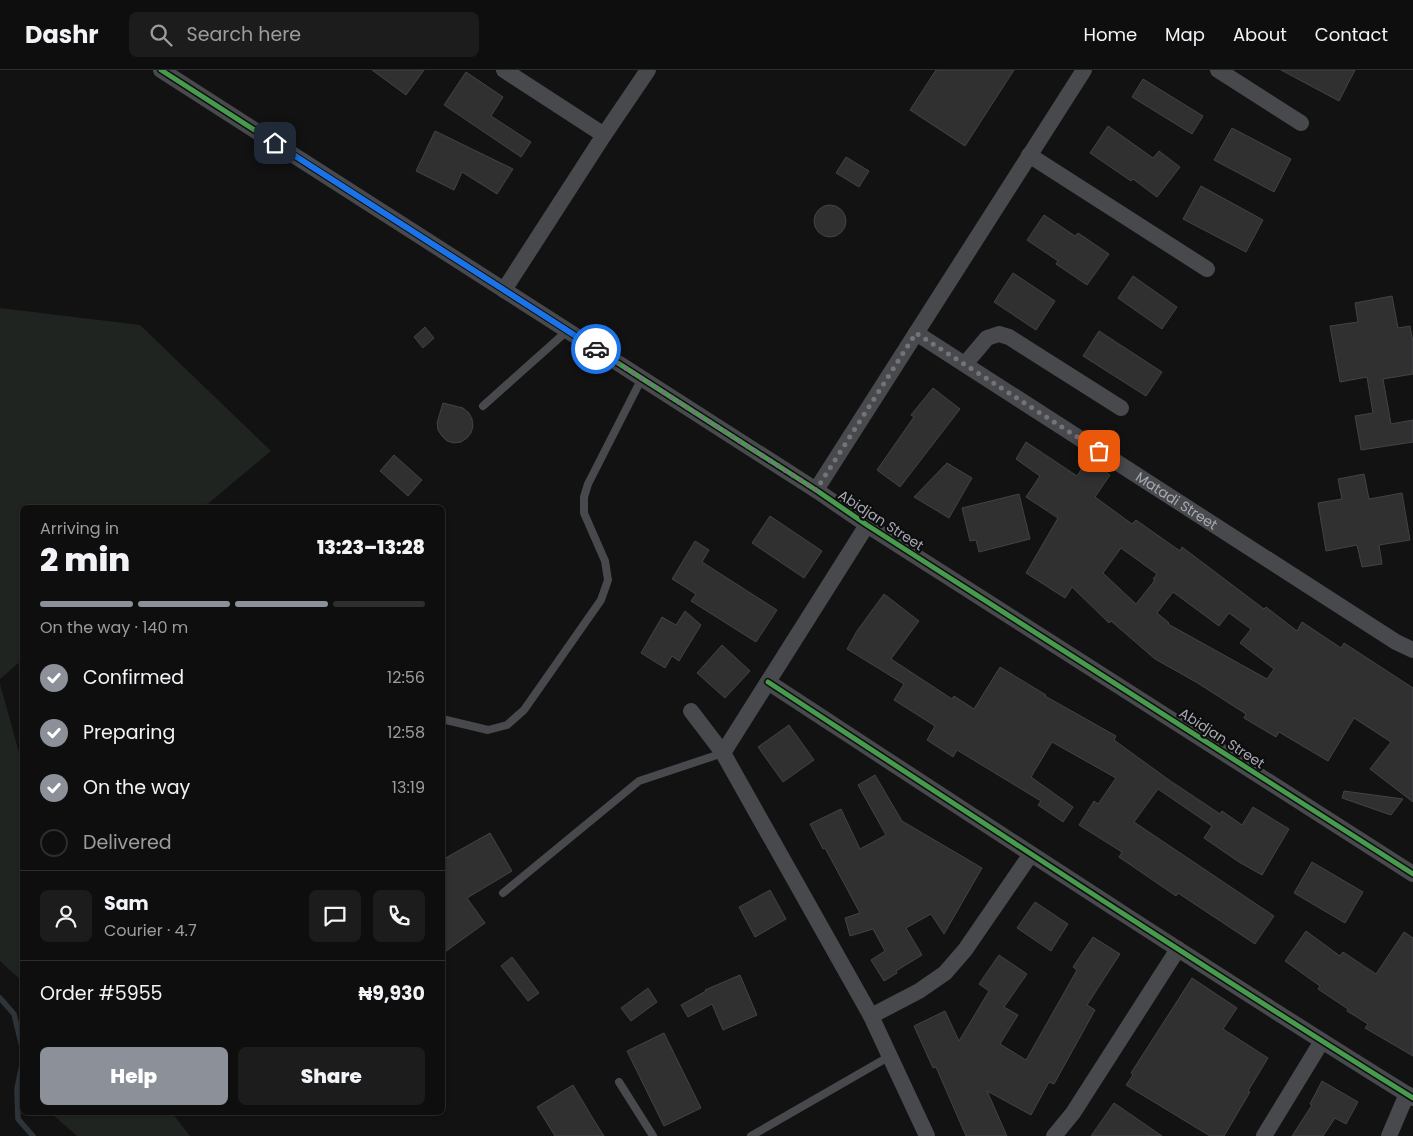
<!DOCTYPE html>
<html lang="en">
<head>
<meta charset="utf-8">
<style>
  :root { --surface:#0e0e0e; --page:#1c1c1c; --text:#f1f3f6; --muted:#9b9c9e; --line:#2e2e2e; --accent:#8c9099 }
  body { margin:0; font-family:Poppins,sans-serif; background:var(--page); color:var(--text); height:100vh; display:flex; flex-direction:column; font-size:19px; white-space:nowrap }
  * { box-sizing:border-box; margin:0 }
  p { font-size:16px; color:var(--muted) }
  .icon { flex:none; width:28px; height:28px; fill:none; stroke:currentColor; stroke-width:2; stroke-linecap:round; stroke-linejoin:round }
  .map { position:relative; flex:1; overflow:hidden }
  .panel { position:absolute; left:20px; top:435px; width:425px; height:610px; display:flex; flex-direction:column; background:var(--surface); border-radius:8px; box-shadow:0 1px 4px #0004,0 0 0 1px var(--line) }
  .panel>* { flex:none }
  .pin { position:absolute; display:grid; place-items:center; width:42px; height:42px; color:#fff; margin:-21px; border-radius:10px; box-shadow:0 2px 8px #0006 }
  .courier { position:absolute; display:grid; place-items:center; width:50px; height:50px; margin:-25px; border:4px solid #1a73e8; border-radius:50%; background:#fff; color:#222; box-shadow:0 1px 6px #0007 }
  .headline em { font-style:normal; font-weight:800 }
  .headline div { display:flex; flex-direction:column-reverse }
  .headline { display:flex; align-items:center; justify-content:space-between; height:85px; padding:0 20px }
  h1 { font-size:32px; font-weight:800; line-height:38px }
  .bar { display:grid; grid-template-columns:repeat(4,1fr); gap:8px 5px; align-content:center; height:60px; padding:0 20px }
  .bar i { height:6px; border-radius:4px; background:var(--line) }
  .bar .on { background:var(--accent) }
  .bar p { grid-column:span 4 }
  .line { display:flex; align-items:center; gap:12px; padding:0 20px; border-top:1px solid var(--line) }
  .line div { flex:1 }
  .round { display:grid; place-items:center; flex:none; width:52px; height:52px; border-radius:8px; background:var(--page) }
  ol { padding:0 20px; list-style:none }
  li { display:flex; align-items:center; gap:15px; height:55px }
  li p { margin-inline-start:auto }
  li .icon { padding:5px; border-radius:50%; background:var(--accent); color:#fff; stroke-width:4 }
  li:last-child { color:var(--muted) }
  li i { width:28px; height:28px; border:2px solid var(--line); border-radius:50% }
  .primary-button { display:flex; gap:10px; margin-top:auto; padding:10px 20px }
  .primary-button a { flex:1; height:58px; border-radius:8px; background:var(--accent); color:#fff; font-size:20px; font-weight:800; line-height:58px; text-align:center }
  .primary-button a+a { background:var(--page); color:var(--text) }
  header { display:flex; align-items:center; gap:30px; box-sizing:border-box; height:70px; padding:0 25px; background:var(--surface); border-bottom:1px solid var(--line) }
  header strong { font-size:24px }
  nav { display:flex; gap:28px; margin-inline-start:auto; font-size:18px }
  .search { width:350px; height:45px; background:var(--page); display:flex; align-items:center; gap:12px; box-sizing:border-box; padding:0 18px; border-radius:8px; color:var(--muted); font-size:19px }
  .map>svg:first-child { display:block }
</style>
</head>
<body>
<header>
<strong>Dashr</strong>
<div class="search"><svg class="icon" aria-label="search" viewBox="0 0 24 24"><circle cx="10" cy="10" r="6"/><path d="M15 15l6 6"/></svg>Search here</div>
<nav><a>Home</a><a>Map</a><a>About</a><a>Contact</a></nav>
</header>
<div class="map">
<svg width="1413" height="1066" viewBox="0 0 1413 1066">
  <rect width="100%" height="100%" fill="#121213"/>
  <path fill="#1f2420" d="M0,238L140,255L271,381L204,437L22,438V590L0,609Z
    M0,614L22,693V911L0,891Z
    M53,1043H172L190,1066H77L53,1045Z"/>
  <g fill="none" stroke-linecap="round" stroke-linejoin="round">
    <path stroke="#2e353a" stroke-width="5.5" d="M0,928L14,944L22,977
      M22,994L17,1019L18,1049L33,1066"/>
  </g>
  <path fill="#303031" stroke="#424346" fill-rule="evenodd" d="M372,0H424L406,25Z
    M936,0H1014L965,76L910,40Z
    M1281,0H1355L1339,31Z
    M466,2L503,27L491,46L531,72L521,87L444,35Z
    M1143,9L1203,46L1192,64L1132,27Z
    M1108,56L1153,88L1159,81L1180,97L1157,127L1133,109L1131,111L1090,83Z
    M1232,58L1291,89L1274,122L1214,90Z
    M435,61L513,99L497,124L462,102L454,120L416,101Z
    M846,87L869,101L859,117L836,103Z
    M1201,116L1263,150L1246,182L1183,149Z
    M814 151a16 16 0 1 1 32 0a16 16 0 1 1-32 0Z
    M1044,145L1075,166L1078,163L1109,184L1087,215L1056,194L1058,191L1027,170Z
    M1013,203L1055,231L1036,260L994,232Z
    M1133,206L1177,237L1162,259L1118,228Z
    M1392,226L1398,258L1410,256L1413,272V304L1383,309L1391,354L1413,350V372L1361,380L1355,346L1373,343L1367,307L1340,312L1330,256L1358,252L1355,233Z
    M425,257L434,268L423,278L414,267Z
    M1099,261L1162,302L1146,326L1083,286Z
    M933,318L960,339L900,417L877,400L914,347L911,345Z
    M443,333L463,338L469,343L472,349L473,356L471,363L467,368L461,372L454,373L447,371L442,366L438,360L437,353Z
    M1026,372L1077,406L1088,389L1110,405L1095,427L1132,454L1136,450L1180,481L1182,477L1264,539L1266,537L1297,561L1302,552L1341,578L1344,573L1413,618V732L1370,699L1391,672L1354,648L1328,691L1279,662L1276,667L1244,648L1246,644L1196,612L1155,589L1111,551L1109,553L1072,517L1065,528L1026,503L1058,448L1026,427L1040,406L1016,389ZM1121,478L1157,504L1153,509L1155,510L1136,534L1103,503ZM1173,522L1219,556L1229,543L1251,559L1240,573L1274,599L1267,609L1168,554L1169,553L1157,543Z
    M394,385L422,410L408,426L380,401Z
    M947,393L972,408L949,448L914,427Z
    M1364,404L1369,429L1402,423L1410,470L1379,475L1382,494L1362,497L1357,475L1326,481L1318,433L1342,429L1338,409Z
    M1019,424L1030,469L979,482L976,470L970,471L962,438Z
    M770,446L822,481L804,508L752,473Z
    M695,471L709,480L702,492L777,540L756,572L691,531L696,524L672,509Z
    M884,524L919,551L891,589L952,629L954,626L974,639L1000,597L1046,625L1045,626L1116,666L1114,670L1169,710L1220,744L1222,741L1242,755L1253,737L1289,759L1262,805L1239,792L1204,768L1212,756L1158,719L1134,752L1274,846L1255,874L1178,823L1176,826L1119,787L1122,782L1079,755L1094,731L1098,734L1116,708L1052,672L1031,707L1073,737L1063,752L1038,735L1041,731L957,680L953,687L927,670L935,656L894,630L904,614L847,579L857,561Z
    M685,541L701,555L679,591L672,586L665,598L641,583L662,547L676,555Z
    M722,575L750,601L725,628L697,603Z
    M789,655L814,690L783,712L758,677Z
    M875,705L902,751L982,798L944,864L931,844L906,858L922,885L896,901L897,903L884,911L871,890L885,881L873,859L850,866L845,848L860,843L825,778L823,779L810,754L841,739L860,779L886,765L858,715Z
    M1344,721L1403,729L1391,745L1342,728Z
    M490,763L512,801L467,828L485,853L442,884V790Z
    M1312,792L1363,822L1345,853L1294,823Z
    M770,820L786,849L755,867L739,837Z
    M1035,832L1068,854L1051,881L1017,858Z
    M1306,861L1340,886L1343,882L1376,904L1404,862L1413,868V986L1365,958L1368,954L1347,941L1348,939L1318,919L1320,916L1285,891Z
    M1093,867L1120,884L1087,935L1095,940L1054,1014L1049,1012L1031,1045L987,1021L1007,1066H966L936,997L933,998L914,956L945,941L959,971L989,921L979,914L999,885L1027,904L1004,937L1018,945L1000,974L1026,990L1077,900L1073,897Z
    M512,887L539,923L528,931L501,896Z
    M740,905L757,945L723,960L712,934L688,947L681,935L706,921L705,920Z
    M1192,908L1237,938L1223,959L1268,988L1248,1021L1250,1022L1224,1066H1210L1126,1015L1133,1005L1131,1003Z
    M648,918L657,932L631,951L621,938Z
    M664,963L701,1038L664,1056L627,981Z
    M1322,1011L1358,1032L1346,1054L1335,1048L1323,1066H1292L1312,1035L1310,1034Z
    M573,1015L592,1047L604,1066H555L537,1037Z
    M1114,1033L1162,1066H1091Z"/>
  <g fill="none" stroke-linecap="round" stroke-linejoin="round">
    <path stroke="#48494c" stroke-width="8" d="M483,336L567,261
      M442,649L488,660L507,655L524,640L601,530L608,510L605,491L584,443V427L588,414L642,308
      M503,823L639,711L723,683
      M619,1012L653,1066
      M751,1066L890,986"/>
    <g stroke="#48494c" stroke-width="16">
      <path d="M161,0L816,420L867,455L1413,804"/>
      <path d="M504,0L604,65"/>
      <path d="M1218,0L1301,53"/>
      <path d="M1029,85L1207,199"/>
      <path d="M504,220L604,65L648,0"/>
      <path id="s1" d="M916,263L1396,572L1413,580"/>
      <path d="M965,294L987,268L999,264L1009,267L1121,338"/>
      <path d="M816,420L1084,0"/>
      <path d="M768,612C982,752 1196,893 1413,1028"/>
      <path d="M691,641L723,683L871,946L927,1066"/>
      <path d="M723,683L867,455"/>
      <path d="M871,946L919,921L945,903L965,880L1031,784"/>
      <path d="M1054,1066L1073,1043L1178,879"/>
      <path d="M1264,1066L1322,971"/>
      <path d="M1389,1066L1407,1024"/>
    </g>
    <defs>
      <path id="cycleway" d="M161,0L816,420L867,455L1413,804
        M768,612C982,752 1196,893 1413,1028"/>
    </defs>
    <use href="#cycleway" stroke="#0d0d0e" stroke-width="8"/>
    <use href="#cycleway" stroke="#469c4c" stroke-width="5"/>
  </g>
  <g fill="none" stroke-linecap="round" stroke-linejoin="round">
    <path stroke="#72747a" stroke-width="5" stroke-dasharray="0 9" d="M596,279L816,420L916,263L1099,381"/>
    <path stroke="#1a73e8" stroke-width="6" d="M275,73L596,279"/>
  </g>
  <g text-anchor="middle" dominant-baseline="central" stroke-width="4.5" stroke-linejoin="round" paint-order="stroke">
    <g font-size="14" fill="#a5a8b2" stroke="#0d0d0e">
      <text stroke="none"><textPath href="#s1" startOffset="310">Matadi Street</textPath></text>
      <text transform="translate(881 450) rotate(33)">Abidjan Street</text>
      <text transform="translate(1222 668) rotate(33)">Abidjan Street</text>
    </g>
  </g>
</svg>
<div class="pin" style="left:1099px;top:381px;background:#ea580c"><svg class="icon" aria-label="bag" viewBox="0 0 24 24"><path d="M5 8h14l-1 12H6zM9 8a3 3 0 0 1 6 0"/></svg></div>
<div class="pin" style="left:275px;top:73px;background:#1f2937"><svg class="icon" aria-label="home" viewBox="0 0 24 24"><path d="M3 11l9-7 9 7M6 9v11h12V9"/></svg></div>
<div class="courier" style="left:596px;top:279px"><svg class="icon" aria-label="car" viewBox="0 0 24 24"><path d="M5 17H2v-5l4-1 3-4h7l3 4 3 1v5h-3M9 17h6M6 11h13"/><circle cx="7" cy="17" r="2"/><circle cx="17" cy="17" r="2"/></svg></div>
<section class="panel">
<div class="headline"><div><h1>2 min</h1><p>Arriving in</p></div><em>13:23–13:28</em></div>
<div class="bar"><i class="on"></i><i class="on"></i><i class="on"></i><i></i><p>On the way · 140 m</p></div>
<ol>
<li><svg class="icon" aria-label="check" viewBox="0 0 24 24"><path d="M5 12l5 5 9-10"/></svg>Confirmed<p>12:56</p></li>
<li><svg class="icon" aria-label="check" viewBox="0 0 24 24"><path d="M5 12l5 5 9-10"/></svg>Preparing<p>12:58</p></li>
<li><svg class="icon" aria-label="check" viewBox="0 0 24 24"><path d="M5 12l5 5 9-10"/></svg>On the way<p>13:19</p></li>
<li><i></i>Delivered</li>
</ol>
<div class="line" style="height:90px"><a class="round"><svg class="icon" aria-label="person" viewBox="0 0 24 24"><circle cx="12" cy="8" r="4"/><path d="M4 21q1-7 8-7t8 7"/></svg></a><div><b>Sam</b><p>Courier · 4.7</p></div><a class="round"><svg class="icon" aria-label="chat" viewBox="0 0 24 24"><path d="M4 5h16v11H9l-5 4z"/></svg></a><a class="round"><svg class="icon" aria-label="phone" viewBox="0 0 24 24"><path d="M5 4h4l2 5-3 2q2 4 5 5l2-3 5 2v4C11 20 4 13 5 4z"/></svg></a></div>
<div class="line" style="height:65px"><div>Order #5955</div><b>₦9,930</b></div>
<div class="primary-button"><a>Help</a><a>Share</a></div>
</section>
</div>
</body>
</html>
